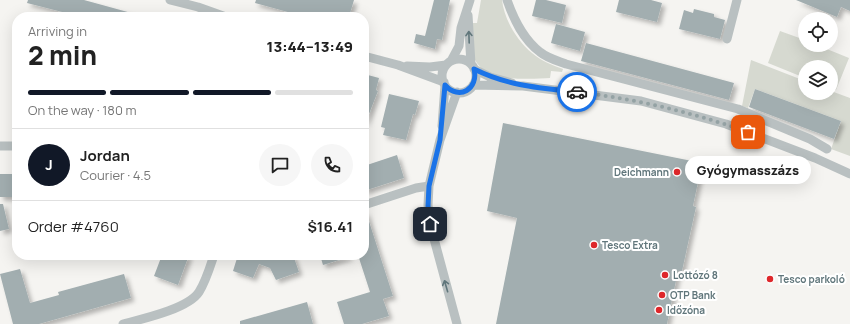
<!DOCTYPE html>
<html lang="en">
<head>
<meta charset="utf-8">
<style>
  :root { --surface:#fff; --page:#f6f6f6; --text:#222; --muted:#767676; --line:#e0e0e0; --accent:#111827 }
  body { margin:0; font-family:Manrope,sans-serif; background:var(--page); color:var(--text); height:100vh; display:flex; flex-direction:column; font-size:15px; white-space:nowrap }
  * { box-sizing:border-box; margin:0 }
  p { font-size:13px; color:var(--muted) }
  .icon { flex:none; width:22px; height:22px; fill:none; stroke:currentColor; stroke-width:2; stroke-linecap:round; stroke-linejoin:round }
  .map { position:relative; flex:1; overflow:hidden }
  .drawer { position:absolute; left:12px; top:12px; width:357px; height:248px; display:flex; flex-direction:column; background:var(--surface); border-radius:16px; box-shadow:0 4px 16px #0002 }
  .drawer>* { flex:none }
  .buttons { position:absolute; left:798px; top:12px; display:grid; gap:8px }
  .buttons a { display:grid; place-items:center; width:40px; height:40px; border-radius:50%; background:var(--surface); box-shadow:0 4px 16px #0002; font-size:20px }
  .pin { position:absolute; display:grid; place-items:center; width:34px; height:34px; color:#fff; margin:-17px; border-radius:8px; box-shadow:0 2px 6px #0006 }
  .courier { position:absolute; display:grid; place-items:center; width:40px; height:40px; margin:-20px; border:3px solid #1a73e8; border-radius:50%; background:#fff; color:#222; box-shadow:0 1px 5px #0007 }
  .bubble { position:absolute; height:28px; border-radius:14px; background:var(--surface); box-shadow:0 4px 16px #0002; font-size:13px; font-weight:800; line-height:28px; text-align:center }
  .overview em { font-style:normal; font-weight:800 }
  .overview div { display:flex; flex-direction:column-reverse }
  .overview { display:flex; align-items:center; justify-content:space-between; height:68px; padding:0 16px }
  h1 { font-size:26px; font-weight:800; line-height:30px }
  .bar { display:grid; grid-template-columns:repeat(4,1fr); gap:6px 4px; align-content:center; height:48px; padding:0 16px }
  .bar i { height:5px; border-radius:3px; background:var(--line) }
  .bar .active { background:var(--accent) }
  .bar p { grid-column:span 4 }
  .line { display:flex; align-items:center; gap:10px; padding:0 16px; border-top:1px solid var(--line) }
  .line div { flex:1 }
  .round { display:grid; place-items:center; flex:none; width:42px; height:42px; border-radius:21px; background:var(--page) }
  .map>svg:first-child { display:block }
</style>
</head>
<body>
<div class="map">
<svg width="850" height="324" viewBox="0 0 850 324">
  <defs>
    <filter id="shadow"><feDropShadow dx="3.5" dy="3.5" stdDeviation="2" flood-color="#0004"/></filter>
  </defs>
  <rect width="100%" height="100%" fill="#f5f4f1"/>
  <path fill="#d6d9d0" d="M481,0H502C504,19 517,41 532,53C541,61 552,65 563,69L562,72L551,71L550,78C530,79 482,83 474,57C471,46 473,35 473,23H477Z
    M780,31L805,40V45H817L849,58L836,90L831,88V67H805V78L768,63Z
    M751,60L805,81V93H831V91L850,98V156L831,149L841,121L755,89L748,108L742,106Z"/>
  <path fill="#a2aeb0" filter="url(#shadow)" d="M28,0H84L135,14V17H86L74,14V15L27,3Z
    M256,0H354L349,17L333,13L332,17H306L255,3Z
    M434,0H450L442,40L437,39L435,49L414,43L416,34L425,36Z
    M536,0H546L566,5L562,23L532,16Z
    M619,0H651L662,3L657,22L616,12Z
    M796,0H850V11L841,7L837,17Z
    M694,9L714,14V17L725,20L720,39L679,29L684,10L693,13Z
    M556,24L585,32L580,51L551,43Z
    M586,43L734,83L729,100L581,61Z
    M364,74L379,78L376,90L378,91L365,124Z
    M755,89L841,121L834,139L749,107Z
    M389,94L419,101L415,115L413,114L406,140L383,135L385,128L381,127Z
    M503,123L702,163L693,206L696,207L682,271H678L667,324H496L517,218L487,211Z
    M397,155L404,178L364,191V166Z
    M0,174H17V197H0Z
    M0,204H3L9,229L0,231Z
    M364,212H366L393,296L383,299L389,316L362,324H344L337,302L370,292L358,255H364Z
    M162,255H189L178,285L154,276Z
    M238,255H293L299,272L276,280L270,268L259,264L253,278L233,271Z
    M320,255H349V257L323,265Z
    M20,269L30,303L59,295L58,292L124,274L131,298L39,324H13L0,274Z
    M307,302L313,324H240V321Z"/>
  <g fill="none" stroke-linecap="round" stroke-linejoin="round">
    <path stroke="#b9c0c1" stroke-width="9" d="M170,0L198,7L226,17
      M507,0C514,20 523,39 540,52C547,58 558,61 566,64L738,109L810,139L827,149
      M468,15L471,64
      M727,39L737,0
      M364,56L398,65L444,82
      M442 76a17 17 0 1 1 34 0a17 17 0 1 1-34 0Z
      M451,61L459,46L461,28L470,0
      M407,66L430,67L446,65
      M474,69L490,77L512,83
      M473,85L523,86L641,101L726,124L815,158L850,174
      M442,126L445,85
      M0,146H17
      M364,205L416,188L429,186
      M123,324C142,319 188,309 199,292C206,281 210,267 214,255
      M457,324L430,224L428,205L429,186L440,140L457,92"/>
  </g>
  <defs><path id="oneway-shaft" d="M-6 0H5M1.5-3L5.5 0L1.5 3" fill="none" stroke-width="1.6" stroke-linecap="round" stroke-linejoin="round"/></defs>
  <g stroke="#60767b">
    <use href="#oneway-shaft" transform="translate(469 37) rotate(-92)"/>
    <use href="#oneway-shaft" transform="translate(446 286) rotate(-106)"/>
  </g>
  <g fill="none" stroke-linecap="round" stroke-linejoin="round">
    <path stroke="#94a2a4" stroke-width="4" stroke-dasharray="0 7.2" d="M577,92C636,99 691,112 748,132"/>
    <path stroke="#1a73e8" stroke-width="5" d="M430,224L428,206L429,186L440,140L445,85C459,101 479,89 474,69C508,86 540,88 577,92"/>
  </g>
  <g fill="#de272b" stroke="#fff" stroke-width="1.5">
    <circle cx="677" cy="172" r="4"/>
    <circle cx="594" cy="245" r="4"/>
    <circle cx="665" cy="275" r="4"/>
    <circle cx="770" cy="279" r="4"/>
    <circle cx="662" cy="295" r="4"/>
    <circle cx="659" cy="310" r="4"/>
  </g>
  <g text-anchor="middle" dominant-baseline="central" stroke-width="4" stroke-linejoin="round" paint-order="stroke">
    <g font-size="10" font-weight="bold" fill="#60767b" stroke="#fff" text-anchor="start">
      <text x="669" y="172" text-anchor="end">Deichmann</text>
      <text x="602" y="245">Tesco Extra</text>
      <text x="673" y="275">Lottózó 8</text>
      <text x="778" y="279">Tesco parkoló</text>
      <text x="670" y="295">OTP Bank</text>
      <text x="667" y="310">Időzóna</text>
    </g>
  </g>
</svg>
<div class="buttons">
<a><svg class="icon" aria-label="locate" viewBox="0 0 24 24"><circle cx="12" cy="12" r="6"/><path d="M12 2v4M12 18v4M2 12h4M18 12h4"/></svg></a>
<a><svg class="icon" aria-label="layers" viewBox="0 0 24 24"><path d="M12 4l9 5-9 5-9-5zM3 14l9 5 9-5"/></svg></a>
</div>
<div class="pin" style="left:748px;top:132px;background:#ea580c"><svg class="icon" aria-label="bag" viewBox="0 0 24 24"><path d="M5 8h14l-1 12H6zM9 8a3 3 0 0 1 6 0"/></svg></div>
<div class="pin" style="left:430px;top:224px;background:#1f2937"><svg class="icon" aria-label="home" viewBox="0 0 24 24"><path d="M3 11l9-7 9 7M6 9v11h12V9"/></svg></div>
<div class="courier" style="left:577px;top:92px"><svg class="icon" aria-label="car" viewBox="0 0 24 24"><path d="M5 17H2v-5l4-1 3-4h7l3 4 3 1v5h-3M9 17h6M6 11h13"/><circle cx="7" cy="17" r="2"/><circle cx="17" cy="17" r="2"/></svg></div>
<div class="bubble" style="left:685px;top:156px;width:126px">Gyógymasszázs</div>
<section class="drawer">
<div class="overview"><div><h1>2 min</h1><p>Arriving in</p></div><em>13:44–13:49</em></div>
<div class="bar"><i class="active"></i><i class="active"></i><i class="active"></i><i></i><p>On the way · 180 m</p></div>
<div class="line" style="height:72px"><b class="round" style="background:var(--accent);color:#fff">J</b><div><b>Jordan</b><p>Courier · 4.5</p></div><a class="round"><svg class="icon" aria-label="chat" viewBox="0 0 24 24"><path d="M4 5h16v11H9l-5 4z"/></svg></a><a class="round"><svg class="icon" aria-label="phone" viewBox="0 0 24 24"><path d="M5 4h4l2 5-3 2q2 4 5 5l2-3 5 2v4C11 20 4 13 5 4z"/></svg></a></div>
<div class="line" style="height:52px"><div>Order #4760</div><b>$16.41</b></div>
</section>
</div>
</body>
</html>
